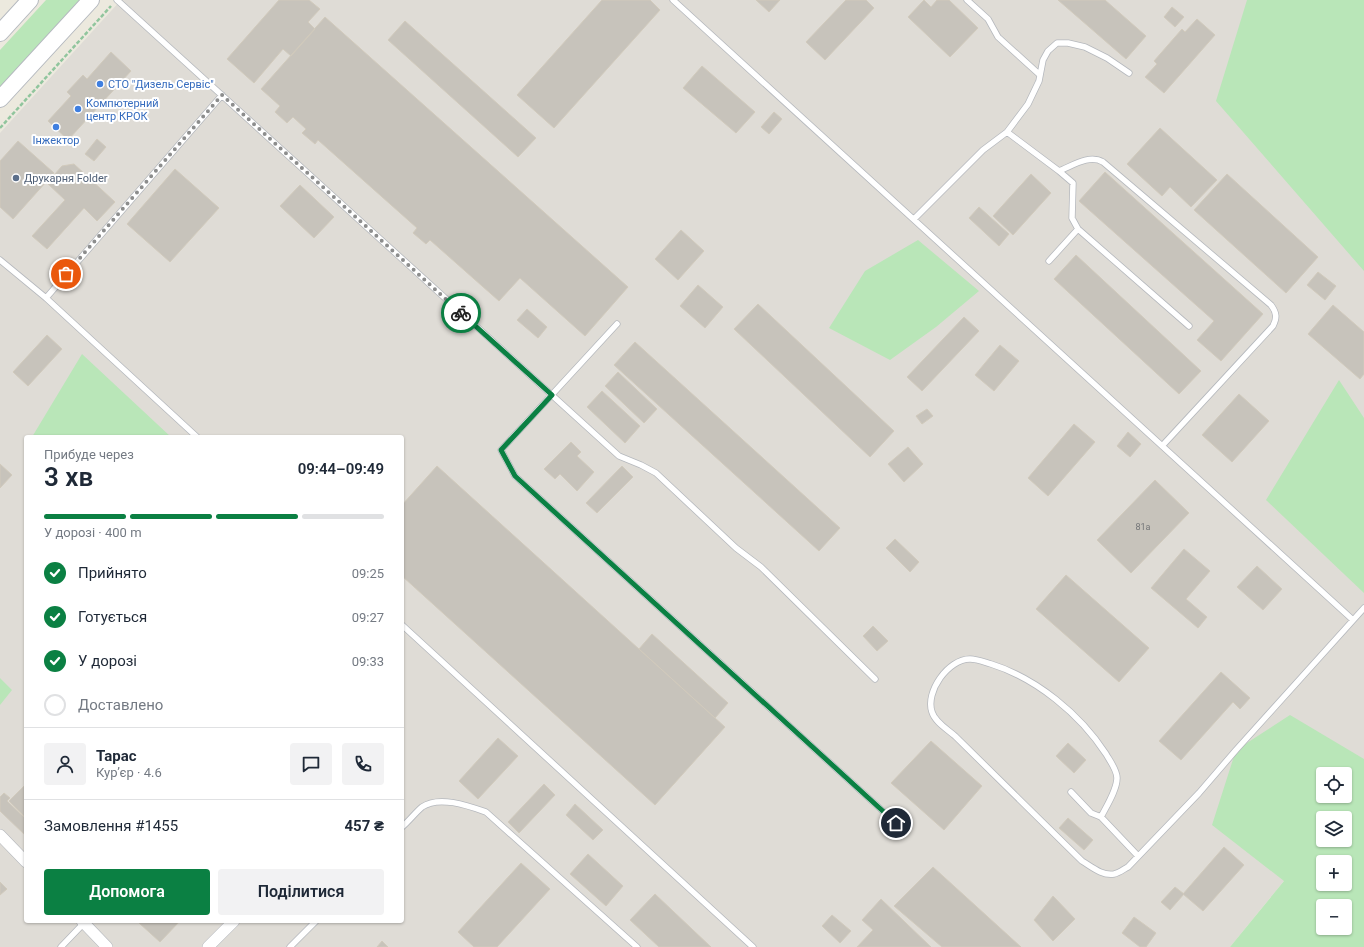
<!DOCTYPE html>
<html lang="uk">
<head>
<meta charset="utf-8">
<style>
  :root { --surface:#fff; --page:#f2f2f3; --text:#1f2937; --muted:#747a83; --line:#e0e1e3; --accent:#0b8043 }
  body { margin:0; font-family:Roboto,sans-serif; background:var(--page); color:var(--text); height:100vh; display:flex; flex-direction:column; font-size:15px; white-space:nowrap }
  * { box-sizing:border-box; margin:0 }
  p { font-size:13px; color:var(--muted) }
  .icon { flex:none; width:22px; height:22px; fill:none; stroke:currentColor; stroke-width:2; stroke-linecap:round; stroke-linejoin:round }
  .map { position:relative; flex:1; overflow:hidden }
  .sheet { position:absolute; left:24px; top:435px; width:380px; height:488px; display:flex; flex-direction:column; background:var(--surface); border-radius:4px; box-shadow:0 1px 3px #0004 }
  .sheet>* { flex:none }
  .tools { position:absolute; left:1316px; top:767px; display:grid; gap:8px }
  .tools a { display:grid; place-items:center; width:36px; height:36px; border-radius:4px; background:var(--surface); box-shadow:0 1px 3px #0004; font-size:20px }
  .pin { position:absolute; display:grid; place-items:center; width:34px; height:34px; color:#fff; margin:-17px; border:2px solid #fff; border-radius:50%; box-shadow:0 1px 4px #0007 }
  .courier { position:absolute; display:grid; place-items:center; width:40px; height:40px; margin:-20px; border:3px solid #0b8043; border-radius:50%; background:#fff; color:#222; box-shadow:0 1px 5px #0007 }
  .headline em { font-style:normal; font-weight:600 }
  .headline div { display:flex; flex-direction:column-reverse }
  .headline { display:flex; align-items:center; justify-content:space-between; height:68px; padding:0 20px }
  h1 { font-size:26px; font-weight:600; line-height:30px }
  .bar { display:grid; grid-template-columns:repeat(4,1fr); gap:6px 4px; align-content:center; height:48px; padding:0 20px }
  .bar i { height:5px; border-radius:3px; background:var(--line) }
  .bar .on { background:var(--accent) }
  .bar p { grid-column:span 4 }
  .line { display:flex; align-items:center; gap:10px; padding:0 20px; border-top:1px solid var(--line) }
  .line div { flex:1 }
  .round { display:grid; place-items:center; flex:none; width:42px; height:42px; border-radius:4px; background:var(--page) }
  ol { padding:0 20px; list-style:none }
  li { display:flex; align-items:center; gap:12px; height:44px }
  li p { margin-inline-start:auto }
  li .icon { padding:4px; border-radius:50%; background:var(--accent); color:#fff; stroke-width:4 }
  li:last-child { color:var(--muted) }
  li i { width:22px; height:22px; border:2px solid var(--line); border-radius:50% }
  .cta { display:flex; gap:8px; margin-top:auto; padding:8px 20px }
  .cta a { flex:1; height:46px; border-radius:4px; background:var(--accent); color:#fff; font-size:16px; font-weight:600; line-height:46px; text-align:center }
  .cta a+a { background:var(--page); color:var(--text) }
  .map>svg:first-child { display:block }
</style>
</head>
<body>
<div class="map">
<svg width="1364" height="947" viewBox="0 0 1364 947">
  <rect width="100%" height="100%" fill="#ece9de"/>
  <path fill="#dfdcd6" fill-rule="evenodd" d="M121,0H1364V842L1345,818H1323V833L1230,947H0V133ZM26,437H402V921H26ZM1323,774H1345V796H1323Z"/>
  <path fill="#b9e6b8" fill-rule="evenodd" d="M46,0H83L0,90V50Z
    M1247,0H1364V271L1216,101Z
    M918,240L979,291L936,327L890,360L829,328L865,271Z
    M82,354L171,437H32Z
    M1339,380L1364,418V593L1266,500Z
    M0,678L12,690L0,705Z
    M1290,715L1364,759V947H1230L1284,881L1212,825L1236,750ZM1323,774H1345V796H1323ZM1323,818H1345V840H1323ZM1323,862H1345V884H1323ZM1323,906H1345V928H1323Z"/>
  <path fill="#c7c3bb" stroke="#d1cabc" d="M279,0H309L320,9L308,22L315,29L291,56L283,49L254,83L227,59Z
    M602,0H650L660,10L554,128L517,95Z
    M756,0H780L769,12Z
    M846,0H866L874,8L825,60L806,42Z
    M924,0L931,7L937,0H949L978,28L950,57L908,17Z
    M1058,0H1105L1146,36L1126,59Z
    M1172,7L1184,17L1175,27L1164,17Z
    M325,17L628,287L585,336L520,278L499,301L430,240L426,244L413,233L417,228L318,140L315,144L302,133L306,129L293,117L287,123L275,112L280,106L261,89Z
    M1197,19L1215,35L1164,93L1145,77L1157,64L1154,61L1182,29L1185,32Z
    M405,21L536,138L518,157L388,40Z
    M111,52L131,71L68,140L48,121L71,96L67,92L83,75L87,79Z
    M702,66L755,112L736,133L683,88Z
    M774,112L782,119L769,134L761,127Z
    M1160,128L1217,180L1191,207L1170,187L1162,196L1127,164Z
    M97,139L106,147L94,161L85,154Z
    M18,141L54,173L13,219L0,207V161Z
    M74,164L115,202L97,221L84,208L47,249L32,236L65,200L47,183L62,166Z
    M175,169L219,208L170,262L127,224Z
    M1105,172L1263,314L1221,361L1197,340L1214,321L1079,201Z
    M1031,174L1051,193L1013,235L993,216Z
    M1227,174L1318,257L1286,293L1194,210Z
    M300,185L334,217L314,238L280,206Z
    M979,207L1009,234L999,246L969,218Z
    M681,230L704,251L678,280L655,259Z
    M1076,255L1201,371L1179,394L1054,279Z
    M1318,272L1336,286L1325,300L1307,285Z
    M698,285L723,307L705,328L680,306Z
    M758,304L894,431L870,457L734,329Z
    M1333,305L1364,332V374L1360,379L1308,334Z
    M527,309L547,327L538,338L517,320Z
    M964,317L979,331L922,391L907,377Z
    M47,335L62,349L28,386L13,372Z
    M635,342L840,528L819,551L614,365Z
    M1000,345L1019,361L994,391L975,375Z
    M618,372L657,409L644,423L605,386Z
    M602,391L640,426L625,443L587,407Z
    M1239,394L1269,421L1232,462L1202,435Z
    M927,409L933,416L922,424L916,416Z
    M1074,424L1095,442L1048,496L1028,478Z
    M1128,432L1141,444L1130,457L1117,446Z
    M571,442L581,452L577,456L594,472L577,491L560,474L555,479L544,469Z
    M908,447L923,464L904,482L888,464Z
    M0,464L12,475L0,488Z
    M437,466L725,727L655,805L402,576V505Z
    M622,466L633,477L597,513L586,503Z
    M1155,480L1189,513L1131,573L1097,540Z
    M895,539L919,562L910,572L886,548Z
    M1184,549L1210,571L1186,599L1207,617L1198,628L1151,588Z
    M1257,566L1282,589L1263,610L1237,587Z
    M1066,575L1149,648L1119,682L1036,609Z
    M873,626L888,641L877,651L863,636Z
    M652,634L728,703L715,718L639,649Z
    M1221,672L1250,698L1240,709L1233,702L1181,760L1159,741Z
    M498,738L518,756L478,799L459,781Z
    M931,741L982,786L944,830L891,783Z
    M1068,743L1086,760L1074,773L1056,756Z
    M26,784V818L9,801Z
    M544,784L555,795L519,833L508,822Z
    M4,793L10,798L7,801L26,819V836L0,811V797Z
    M575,804L603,830L593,840L566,815Z
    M1068,818L1093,840L1084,850L1059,828Z
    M1224,847L1244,865L1203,911L1183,894Z
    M588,854L623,886L606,906L570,874Z
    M521,863L550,889L497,947H474L458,932Z
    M933,867L1021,947H942L894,906Z
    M0,882L7,889L0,895Z
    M1175,887L1184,894L1170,910L1161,902Z
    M655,894L711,947H659L630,920Z
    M1053,896L1075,919L1053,941L1034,920Z
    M881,899L931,947H857L873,930L862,920Z
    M832,915L851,931L840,943L822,926Z
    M1134,917L1156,933L1146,947H1140L1122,933Z
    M141,921H180L160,942L139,923Z
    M382,941L388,947H377Z"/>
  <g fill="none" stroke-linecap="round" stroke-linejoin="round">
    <defs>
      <path id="lane" d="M117,0L619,456L641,465L656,473L736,548L761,567L875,679
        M673,0L1353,620
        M967,0L988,19L998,37L1040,75
        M1007,132L1059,171C1072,166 1089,154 1103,162L1271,305C1277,313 1277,318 1273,326L1162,446
        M1059,171L1073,183L1072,218L1078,229L1189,326
        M914,219L983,150L1007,132L1028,104L1039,81L1043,60L1048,51L1057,43H1068L1085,47L1107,58L1129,73
        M0,260L46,298L197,437
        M1049,261L1078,229
        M46,298L222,95
        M617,324L501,450L515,476L896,823
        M402,625L753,947
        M1071,792L1091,813L1101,817C1106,807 1117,790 1117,778C1117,770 1110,761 1106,754C1080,714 1036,678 991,664C984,662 977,659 970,659C948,659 925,692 932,712C935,722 947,729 955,736L1082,861C1092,867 1102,876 1114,874C1119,873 1124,869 1128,867L1199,793L1236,750L1364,608
        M1101,817L1138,856
        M402,827C409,821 415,813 422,807C439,795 469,806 486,812L637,947
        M61,947L84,923
        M290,947L316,921"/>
      <path id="street" d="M0,835L26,862
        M82,921L107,947
        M208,947L234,921"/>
      <path id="secondary" d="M0,33L30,0
        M0,99L91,0"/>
    </defs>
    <use href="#lane" stroke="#b5b8bd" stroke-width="7"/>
    <use href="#street" stroke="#b5b8bd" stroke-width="12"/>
    <use href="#secondary" stroke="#b5b9bf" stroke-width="18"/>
    <path stroke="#90c59d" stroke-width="2.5" stroke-dasharray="4 2" stroke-linecap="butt" d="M0,128L111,6"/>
    <use href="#lane" stroke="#fff" stroke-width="5.5"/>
    <use href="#street" stroke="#fff" stroke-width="11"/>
    <use href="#secondary" stroke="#fff" stroke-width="16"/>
  </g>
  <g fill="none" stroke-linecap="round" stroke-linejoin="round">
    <path stroke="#8c8d8d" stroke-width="4" stroke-dasharray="0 7.2" d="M66,274L222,95L461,313"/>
    <path stroke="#0b8043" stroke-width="5" d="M461,313L552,395L501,450L515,476L896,823"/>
  </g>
  <g fill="#3f7fe0" stroke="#fff" stroke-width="1.5">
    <circle cx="100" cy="84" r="4"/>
    <circle cx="78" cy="109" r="4"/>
    <circle cx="56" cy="127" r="4"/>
  </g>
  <circle fill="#5c6f8a" stroke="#fff" stroke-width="1.5" cx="16" cy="178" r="4"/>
  <g text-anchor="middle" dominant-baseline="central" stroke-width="4" stroke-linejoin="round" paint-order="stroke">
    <g font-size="9" fill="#747678">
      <text x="1143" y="527">81а</text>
    </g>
    <g font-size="11" fill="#366cbe" stroke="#fff" text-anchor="start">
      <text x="108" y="84">СТО "Дизель Сервіс"</text>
      <text x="86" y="103">Компютерний<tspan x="86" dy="13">центр КРОК</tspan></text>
      <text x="56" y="140" text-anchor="middle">Інжектор</text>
    </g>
    <g font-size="11" fill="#4e5e75" stroke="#fff" text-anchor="start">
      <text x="24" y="178">Друкарня Folder</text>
    </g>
  </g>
</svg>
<div class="tools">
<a><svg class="icon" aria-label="locate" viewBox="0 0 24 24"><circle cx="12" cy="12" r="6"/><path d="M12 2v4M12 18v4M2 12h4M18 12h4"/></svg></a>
<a><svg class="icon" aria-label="layers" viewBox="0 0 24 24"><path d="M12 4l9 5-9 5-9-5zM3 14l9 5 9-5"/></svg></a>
<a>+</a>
<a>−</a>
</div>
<div class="pin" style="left:66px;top:274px;background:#ea580c"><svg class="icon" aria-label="bag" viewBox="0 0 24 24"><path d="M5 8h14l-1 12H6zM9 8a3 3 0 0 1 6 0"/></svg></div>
<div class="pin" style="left:896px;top:823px;background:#1f2937"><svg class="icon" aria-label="home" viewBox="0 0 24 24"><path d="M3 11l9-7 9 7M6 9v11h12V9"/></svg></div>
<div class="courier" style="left:461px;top:313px"><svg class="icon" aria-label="bike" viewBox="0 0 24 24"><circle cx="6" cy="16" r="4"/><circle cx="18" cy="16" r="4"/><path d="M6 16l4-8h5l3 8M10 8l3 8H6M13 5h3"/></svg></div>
<section class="sheet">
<div class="headline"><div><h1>3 хв</h1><p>Прибуде через</p></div><em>09:44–09:49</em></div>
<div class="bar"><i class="on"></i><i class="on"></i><i class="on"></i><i></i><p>У дорозі · 400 m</p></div>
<ol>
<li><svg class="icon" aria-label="check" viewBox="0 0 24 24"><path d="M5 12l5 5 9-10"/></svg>Прийнято<p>09:25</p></li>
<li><svg class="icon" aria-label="check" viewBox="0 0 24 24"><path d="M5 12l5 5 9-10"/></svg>Готується<p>09:27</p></li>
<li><svg class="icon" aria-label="check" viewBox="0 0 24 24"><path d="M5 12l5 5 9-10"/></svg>У дорозі<p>09:33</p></li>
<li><i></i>Доставлено</li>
</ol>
<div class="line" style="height:72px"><a class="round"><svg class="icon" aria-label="person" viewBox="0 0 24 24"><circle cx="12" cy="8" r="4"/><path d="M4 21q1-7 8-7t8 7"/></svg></a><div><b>Тарас</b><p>Кур’єр · 4.6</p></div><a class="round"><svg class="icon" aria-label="chat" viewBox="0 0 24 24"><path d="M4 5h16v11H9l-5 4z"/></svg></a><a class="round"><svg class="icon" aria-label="phone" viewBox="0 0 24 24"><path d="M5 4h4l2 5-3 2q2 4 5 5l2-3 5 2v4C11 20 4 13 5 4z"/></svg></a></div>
<div class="line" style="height:52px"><div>Замовлення #1455</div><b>457 ₴</b></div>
<div class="cta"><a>Допомога</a><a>Поділитися</a></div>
</section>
</div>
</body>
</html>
